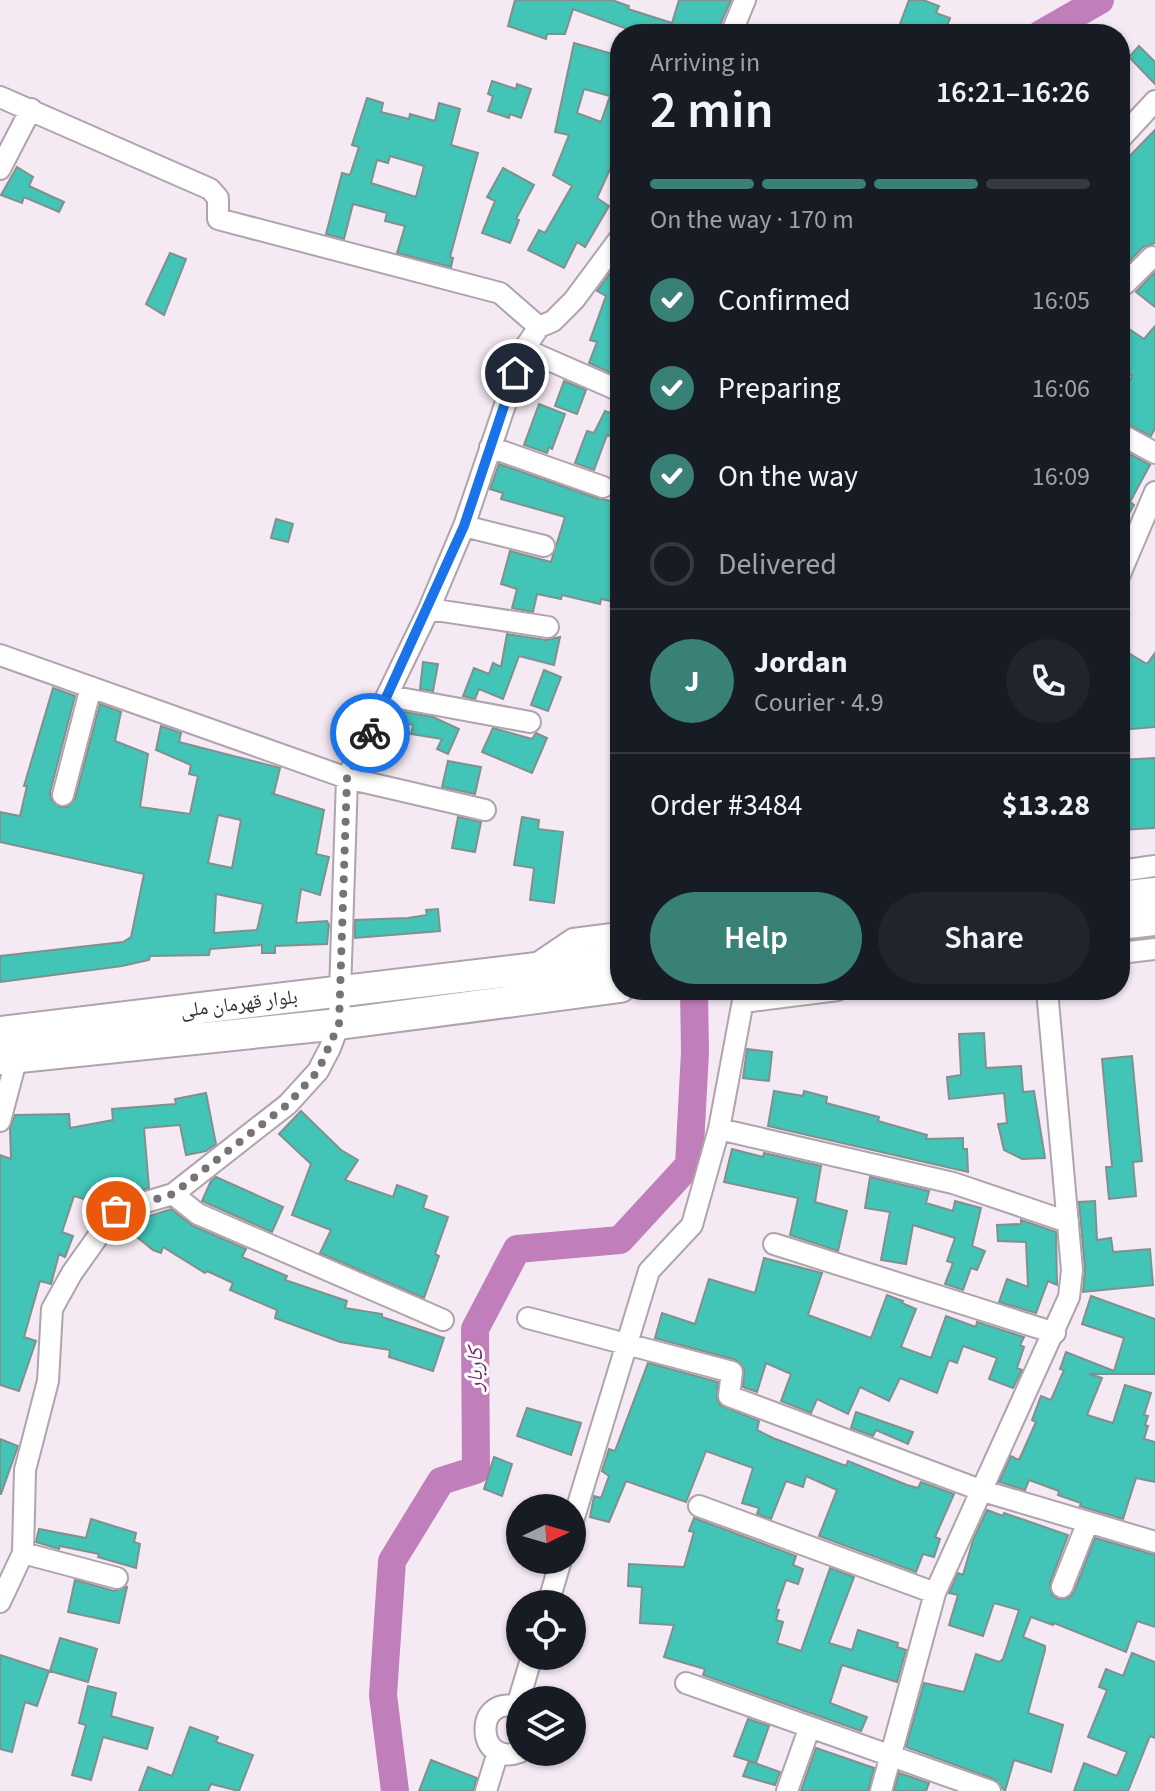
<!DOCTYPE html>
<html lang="en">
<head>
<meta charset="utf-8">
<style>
  :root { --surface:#171b24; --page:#20242c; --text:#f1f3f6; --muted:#9ea1a6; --line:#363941; --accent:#398077 }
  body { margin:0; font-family:"Source Sans 3","Noto Naskh Arabic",sans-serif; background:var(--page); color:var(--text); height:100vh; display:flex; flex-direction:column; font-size:30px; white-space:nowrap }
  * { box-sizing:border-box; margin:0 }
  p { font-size:26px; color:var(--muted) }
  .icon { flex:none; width:44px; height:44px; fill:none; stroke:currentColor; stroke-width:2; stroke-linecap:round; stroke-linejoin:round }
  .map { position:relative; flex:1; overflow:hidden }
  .panel { position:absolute; left:610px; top:24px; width:520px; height:976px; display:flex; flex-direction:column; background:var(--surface); border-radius:32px; box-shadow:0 2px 6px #0004 }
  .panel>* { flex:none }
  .needle { width:52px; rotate:85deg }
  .controls { position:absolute; left:506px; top:1494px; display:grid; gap:16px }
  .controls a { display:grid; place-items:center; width:80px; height:80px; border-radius:50%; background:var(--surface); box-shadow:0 2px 6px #0004; font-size:40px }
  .pin { position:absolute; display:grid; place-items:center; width:68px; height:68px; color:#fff; margin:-34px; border:4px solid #fff; border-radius:50%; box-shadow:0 2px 8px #0007 }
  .courier { position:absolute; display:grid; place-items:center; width:80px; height:80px; margin:-40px; border:6px solid #1a73e8; border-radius:50%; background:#fff; color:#222; box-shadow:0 2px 10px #0007 }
  .head em { font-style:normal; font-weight:600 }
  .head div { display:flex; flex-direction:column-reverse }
  .head { display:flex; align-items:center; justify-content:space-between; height:136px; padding:0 40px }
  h1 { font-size:52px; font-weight:600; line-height:60px }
  .bar { display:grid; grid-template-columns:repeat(4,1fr); gap:12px 8px; align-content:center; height:96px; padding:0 40px }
  .bar i { height:10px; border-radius:6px; background:var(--line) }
  .bar .selected { background:var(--accent) }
  .bar p { grid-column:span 4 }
  .line { display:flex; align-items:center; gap:20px; padding:0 40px; border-top:2px solid var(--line) }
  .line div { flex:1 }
  .round { display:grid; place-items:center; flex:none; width:84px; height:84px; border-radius:42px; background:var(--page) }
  ol { padding:0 40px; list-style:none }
  li { display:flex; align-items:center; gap:24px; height:88px }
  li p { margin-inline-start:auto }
  li .icon { padding:8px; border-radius:50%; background:var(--accent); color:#fff; stroke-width:4 }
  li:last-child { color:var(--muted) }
  li i { width:44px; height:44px; border:4px solid var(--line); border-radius:50% }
  .action { display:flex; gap:16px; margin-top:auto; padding:16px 40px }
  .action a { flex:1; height:92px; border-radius:48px; background:var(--accent); color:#fff; font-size:32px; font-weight:600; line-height:92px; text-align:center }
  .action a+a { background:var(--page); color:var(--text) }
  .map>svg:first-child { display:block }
</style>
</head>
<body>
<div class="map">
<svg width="1155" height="1791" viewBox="0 0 1155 1791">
  <rect width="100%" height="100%" fill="#f5e9f4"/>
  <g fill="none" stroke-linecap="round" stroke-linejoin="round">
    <path stroke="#c07fbb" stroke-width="28" d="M1041,34L1100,0
      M395,1791L383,1695L392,1561L441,1481L476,1470L475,1329L517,1249L620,1240L689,1165L695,1052L694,990"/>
  </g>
  <path fill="#42c4b7" stroke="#81908e" stroke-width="2" fill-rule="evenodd" d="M515,0H612L629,6L628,9L672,23L679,0H731L716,34H632L633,31L573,9L565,34H547L546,39L508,26Z
    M909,0H923L939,6L936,13L950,18L944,34H928L900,24Z
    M574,43L620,56V147L597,198L609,206L585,247L577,242L564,268L528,250L539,230L545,233L572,186L553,175L569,135L555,132ZM584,89L610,96L601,122L577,113Z
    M1139,46L1155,62V84L1129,57Z
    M492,81L516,89L517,84L531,89L521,118L510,114L509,118L488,111L493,96L488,94Z
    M367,98L383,103L381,112L409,119L410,114L435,121L439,103L460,109L451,145L478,153L450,257L453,258L451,267L397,253L405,226L385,221L387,213L353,204L344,239L326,234L342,173L350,175L359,147L352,145ZM390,156L424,166L416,197L371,183L377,160L388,163Z
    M1155,130V243L1143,247L1123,268L1120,265V166Z
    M17,167L33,177L29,186L64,202L59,212L24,197L22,203L1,195Z
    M503,168L534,185L516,219L519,220L510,243L482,233L495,201L487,197Z
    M170,253L186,259L164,315L146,304Z
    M620,260V377L589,363L597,342L590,340L606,296L597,291Z
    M1155,272V307L1136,292Z
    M1120,323L1144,339L1155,326V428L1151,436L1120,421V398L1132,376L1120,368Z
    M564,381L586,390L577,414L555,406Z
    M615,403L620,404V440L607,435L594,470L575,463L587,431L594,433L605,411L610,413Z
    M539,404L565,414L552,449L549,447L547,453L524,445Z
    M1120,449L1150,465L1130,502L1134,505L1120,528Z
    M499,464L599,499L620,502V603L601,599L600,604L562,595L561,599L537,594L533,612L512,608L517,589L501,584L510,551L551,562L565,517L501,499L503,493L490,489Z
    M276,519L293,524L288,542L271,538Z
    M507,634L546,640L560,637L554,665L519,656L503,699L479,689L475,699L463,696L474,668L489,674L493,663L501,667Z
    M1120,648L1147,664L1155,653V727L1120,730Z
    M423,662L438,664L433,691L420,689Z
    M544,670L561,677L548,711L531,705Z
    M53,688L75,696L50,792L51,799L59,807H67L75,799L100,704L121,712L115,741L148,754L140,807L190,814L198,776L189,774L191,765L156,750L161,726L181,733L179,742L280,768L274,793H271L324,810L316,854L329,857L320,895L301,889L296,923L327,921L329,925L327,944L275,946V953H262V945L210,949L209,955L150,956L149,960L122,966L0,982V956L123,942L131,937L144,874L0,842V812L20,816L27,786H24ZM218,815L241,820L232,868L208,863ZM216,894L263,904L257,930L214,933Z
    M405,712L433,717L459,729L448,754L437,749L442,739L411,734L413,725L403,723Z
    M493,728L532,739L536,733L547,738L532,773L482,752Z
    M1155,758V828L1120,830V760Z
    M448,761L481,767L475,794L442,787Z
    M458,817L481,822L475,852L452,848Z
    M522,817L539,820L538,829L563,832L554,903L530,900L534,868L514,865Z
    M438,909L440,931L355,938V920L408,918L427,915L426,910Z
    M984,1033L986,1068L1021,1066L1023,1092L1034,1091L1045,1158L1022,1159L1004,1150L998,1124L1007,1123L1004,1093L949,1099L947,1077L961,1075L959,1034Z
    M747,1049L772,1052L769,1081L743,1078Z
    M1132,1056L1142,1161L1133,1162L1136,1196L1109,1199L1106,1167H1112L1102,1059Z
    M774,1091L803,1096L804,1091L827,1097L826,1103L879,1117L878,1121L927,1135L926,1139L963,1138V1149H967L968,1172L768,1126Z
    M206,1093L216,1144L206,1151L186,1155L180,1125L144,1128L149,1188L112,1199L104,1205L74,1196L62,1232L73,1236L65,1257L59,1254L51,1284L40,1281L24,1337L36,1341L19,1391L0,1385V1155L11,1159L10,1128L15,1115L69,1114L70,1128L113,1120L112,1109L176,1104L175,1099Z
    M301,1111L341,1150L358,1160L345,1180L393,1197L397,1185L427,1196L423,1208L448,1217L435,1254L439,1256L424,1298L320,1253L331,1230L292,1215L311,1164L279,1134Z
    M732,1149L763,1157L764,1153L821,1166L815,1202L847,1211L838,1251L790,1235L798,1198L724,1182Z
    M216,1177L283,1207L272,1232L202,1201L211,1181Z
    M870,1177L929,1191L926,1203L953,1211L955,1201L981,1208L972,1246L985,1251L977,1270L971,1268L963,1290L945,1284L953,1263L947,1261L955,1238L913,1225L906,1264L881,1260L890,1212L865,1208Z
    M1095,1201L1097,1240L1111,1238L1113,1252L1150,1249L1153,1285L1083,1292L1085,1269L1079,1202Z
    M171,1209L193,1226L246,1249L242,1257L287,1276L285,1280L347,1301L345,1308L382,1314V1317L444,1338L433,1371L389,1357L390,1350L340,1342L275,1318L277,1310L230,1290L233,1283L207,1271L205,1273L163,1247L161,1253L153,1250L122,1225Z
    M1021,1220L1056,1232L1057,1285L1048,1281L1036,1313L999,1302L1007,1279L1028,1287L1026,1242L998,1241L997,1225L1021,1224Z
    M764,1258L822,1273L808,1315L871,1338L887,1295L903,1301L902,1303L916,1309L901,1347L931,1358L946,1316L976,1327L977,1322L1024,1337L1020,1345L1024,1347L1017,1368L1022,1370L1013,1388L989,1379L997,1358L963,1346L957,1363L949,1360L937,1393L900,1378L889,1401L860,1387L848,1414L817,1399L811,1413L781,1401L791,1374L766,1363L757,1392L743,1387L744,1368L736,1360L655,1338L662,1313L695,1324L709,1279L755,1293Z
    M1091,1296L1155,1319V1374H1089L1102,1378L1087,1415L1113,1423L1125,1385L1151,1393L1144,1415L1148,1416L1145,1425L1148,1426L1144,1439L1155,1442V1482L1136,1478L1123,1519L1080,1506L1081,1503L1058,1495L1059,1491L1029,1480L1025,1490L999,1482L1011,1456L1019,1460L1036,1422L1032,1420L1041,1396L1051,1400L1064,1370L1060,1369L1066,1352L1114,1371L1124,1338L1082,1324Z
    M648,1363L718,1382L717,1399L720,1405L759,1421L757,1430L773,1438L846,1466L848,1461L907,1485L918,1488L921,1482L954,1494L935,1537L940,1539L934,1557L923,1554L916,1572L819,1536L837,1490L806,1476L803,1487L786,1481L771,1519L757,1514L759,1508L742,1503L753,1468L706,1451L686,1502L626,1481L609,1522L590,1517L594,1496L601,1498L609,1476L602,1471L609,1449L615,1451Z
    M527,1408L581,1423L571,1455L517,1436Z
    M856,1412L913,1432L908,1444L876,1430L873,1436L851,1428Z
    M0,1439L18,1446L1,1494H0Z
    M494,1457L512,1464L502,1496L484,1489Z
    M987,1510L1003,1516L1004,1513L1068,1535L1050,1583L1051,1594L1058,1599L1069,1598L1074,1592L1095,1538L1155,1555V1627L1137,1621L1126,1652L1054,1623L1053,1625L1031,1617L1023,1637L1045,1646V1650L1028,1713L1063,1725L1051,1772L1014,1760L1005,1791L994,1779L906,1747L924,1683L964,1692L976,1654L999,1662L1003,1659L1019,1610L994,1603L983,1636L949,1625L958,1595L949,1593L958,1573L963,1575L973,1540Z
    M694,1518L796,1556L793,1565L803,1569L798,1584L786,1580L776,1609L779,1610L776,1620L783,1622L777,1643L801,1651L830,1568L854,1577L829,1643L852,1650L858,1630L898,1643L897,1647L906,1650L897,1682L842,1665L830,1703L867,1717L861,1731L703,1675L705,1669L664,1657L674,1625L640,1623L642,1587L628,1586L629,1564L684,1567L694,1532L689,1531Z
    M91,1519L136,1533L134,1542L140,1544L136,1568L98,1557L99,1554L60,1546L59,1549L36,1542L39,1529L86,1538Z
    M75,1580L114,1591L127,1587L119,1623L68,1612Z
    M60,1638L97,1649L88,1682L50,1671Z
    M1132,1653L1155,1662V1738L1150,1736L1128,1791H1074L1084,1763L1117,1776L1127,1752L1088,1737L1107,1690L1099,1687L1106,1669L1123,1676Z
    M0,1655L49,1671L37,1706L25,1702L12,1752L0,1749Z
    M88,1686L116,1693L111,1716L153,1728L147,1749L103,1737L91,1780L72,1775L86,1725L79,1723Z
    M748,1719L769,1726L756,1763L734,1756Z
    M190,1727L218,1737L216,1742L253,1755L239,1791L211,1784L208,1791H139L148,1767L172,1776Z
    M816,1748L874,1768L868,1791H801Z
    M431,1760L477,1778L473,1791H419Z
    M749,1761L780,1772L775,1785L743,1776Z
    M899,1773L929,1783L926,1791H894Z"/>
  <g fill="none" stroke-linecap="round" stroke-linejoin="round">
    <defs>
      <path id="minor" d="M731,34L745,0
        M0,97L210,189L218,198V219L500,293L539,327
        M1120,139L1155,101
        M0,169L31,109
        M1120,280L1125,284L1152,257L1155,259
        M524,349L620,391
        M1120,434L1155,453
        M490,447L603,487
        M464,526L544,546
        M1120,574L1155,492
        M429,609L548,627
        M0,655L347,778L485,810
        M389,696L530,722
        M63,795L91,687
        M1120,871L1155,866
        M1120,953L1155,949
        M533,966L573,939L620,933
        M743,1002L838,990
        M0,1121L17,1057
        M719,1129L953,1183L1068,1222
        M173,1194L198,1214L443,1320
        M774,1244L1055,1333
        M528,1318L732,1372L729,1396L983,1491L1155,1542
        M699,1506L935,1593
        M572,1524L649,1271L692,1225L719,1129L745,990
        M23,1553L117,1578
        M1062,1587L1087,1524
        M0,1602L23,1553L25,1470L48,1381L52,1309L72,1273L116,1211L173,1194L288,1104L318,1071L330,1048L339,1024L347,778L429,609L464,526L524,349L539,327L553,321L574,300L620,238
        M548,1604L561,1560
        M686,1683L990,1791
        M517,1706L532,1656
        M520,1708C473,1691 475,1769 520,1752
        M486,1791L498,1752
        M787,1791L809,1729
        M881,1791L935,1593L1069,1297L1072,1270L1047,990"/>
      <path id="highway" d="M1120,897L1155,893
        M1120,924L1155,920
        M0,1032L620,958
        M0,1059L339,1024L620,987"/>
    </defs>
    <use href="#minor" stroke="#afa4ad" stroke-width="24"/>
    <use href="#highway" stroke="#afa4ad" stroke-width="34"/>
    <use href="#minor" stroke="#fff" stroke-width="20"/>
    <use href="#highway" stroke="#fff" stroke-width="30"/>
  </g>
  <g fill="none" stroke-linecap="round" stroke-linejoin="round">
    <path stroke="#787178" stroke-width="8" stroke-dasharray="0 14.4" d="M116,1211L173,1194L288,1104L318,1071L339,1024L347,778L370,733"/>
    <path stroke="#1a73e8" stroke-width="10" d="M370,733L464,526L515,373"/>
  </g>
  <g text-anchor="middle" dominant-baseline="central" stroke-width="6" stroke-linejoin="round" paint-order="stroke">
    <g font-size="20" fill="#353135" stroke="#fff">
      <text transform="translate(239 1004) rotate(-7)">بلوار قهرمان ملی</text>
    </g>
    <g font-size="22" font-style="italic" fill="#72246f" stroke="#fff">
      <text transform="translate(475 1369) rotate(-90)">کاربار</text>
    </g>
  </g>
</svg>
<div class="controls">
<a><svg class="needle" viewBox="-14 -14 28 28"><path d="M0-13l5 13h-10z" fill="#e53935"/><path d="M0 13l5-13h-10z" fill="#9ea1a6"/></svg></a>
<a><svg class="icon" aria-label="locate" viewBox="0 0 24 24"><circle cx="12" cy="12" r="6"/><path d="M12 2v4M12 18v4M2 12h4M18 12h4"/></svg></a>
<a><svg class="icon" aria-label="layers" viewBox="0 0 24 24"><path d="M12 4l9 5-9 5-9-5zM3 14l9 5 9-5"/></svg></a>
</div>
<div class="pin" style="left:116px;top:1211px;background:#ea580c"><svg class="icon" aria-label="bag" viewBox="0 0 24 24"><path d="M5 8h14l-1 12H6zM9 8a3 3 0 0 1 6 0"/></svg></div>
<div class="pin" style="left:515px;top:373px;background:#1f2937"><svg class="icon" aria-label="home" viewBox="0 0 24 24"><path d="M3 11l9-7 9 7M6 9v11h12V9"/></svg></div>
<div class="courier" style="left:370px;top:733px"><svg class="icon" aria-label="bike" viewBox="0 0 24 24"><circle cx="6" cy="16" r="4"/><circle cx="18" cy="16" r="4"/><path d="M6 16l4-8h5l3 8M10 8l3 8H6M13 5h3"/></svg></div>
<section class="panel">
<div class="head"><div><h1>2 min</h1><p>Arriving in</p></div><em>16:21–16:26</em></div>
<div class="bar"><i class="selected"></i><i class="selected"></i><i class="selected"></i><i></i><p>On the way · 170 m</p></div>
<ol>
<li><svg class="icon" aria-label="check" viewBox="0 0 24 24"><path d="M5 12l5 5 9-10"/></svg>Confirmed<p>16:05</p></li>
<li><svg class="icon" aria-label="check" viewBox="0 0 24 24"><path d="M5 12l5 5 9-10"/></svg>Preparing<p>16:06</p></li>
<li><svg class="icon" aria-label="check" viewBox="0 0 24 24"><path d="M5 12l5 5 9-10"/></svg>On the way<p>16:09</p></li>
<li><i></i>Delivered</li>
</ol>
<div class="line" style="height:144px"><b class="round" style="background:var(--accent);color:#fff">J</b><div><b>Jordan</b><p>Courier · 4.9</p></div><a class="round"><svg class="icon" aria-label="phone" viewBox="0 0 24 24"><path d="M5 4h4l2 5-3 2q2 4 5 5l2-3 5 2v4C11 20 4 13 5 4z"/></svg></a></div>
<div class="line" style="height:104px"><div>Order #3484</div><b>$13.28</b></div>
<div class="action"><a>Help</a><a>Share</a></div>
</section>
</div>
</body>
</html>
